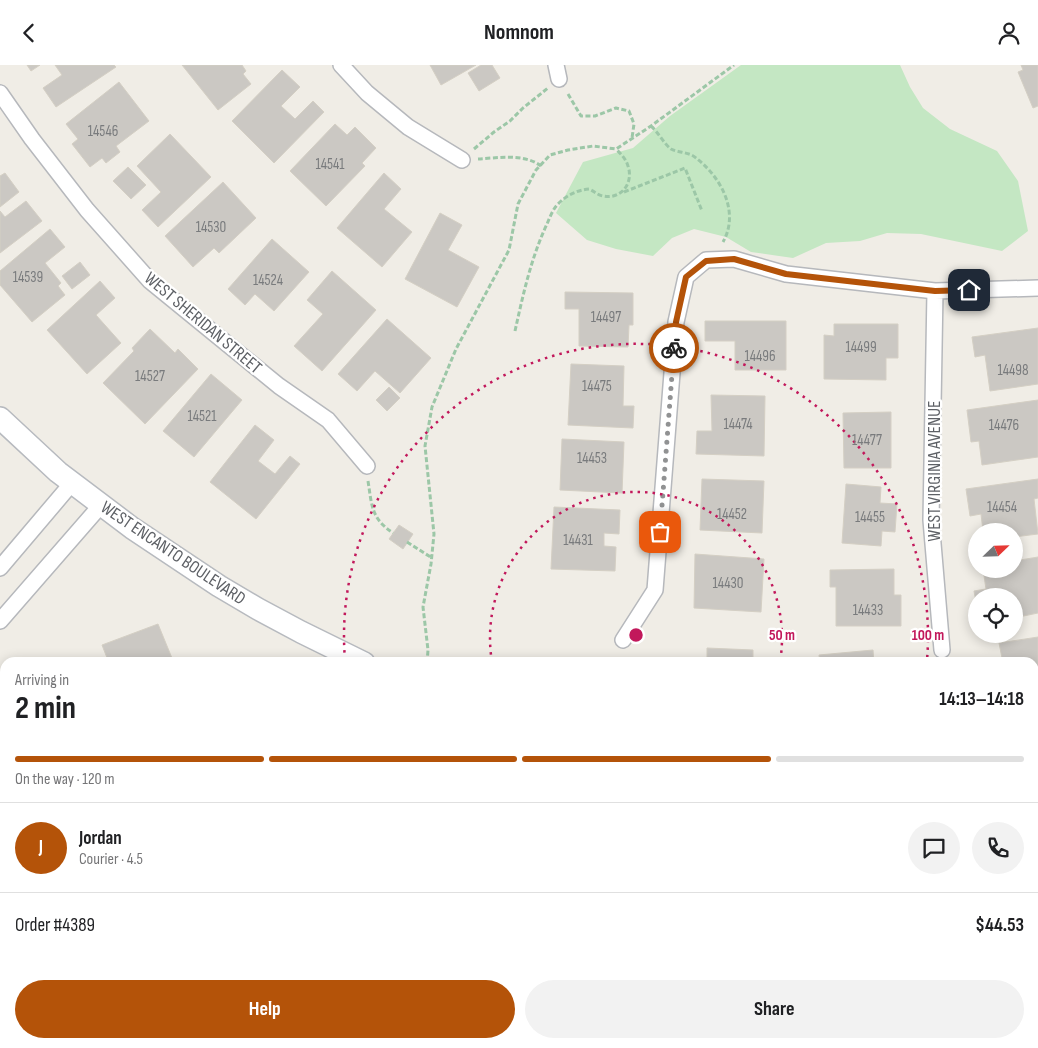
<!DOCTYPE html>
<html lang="en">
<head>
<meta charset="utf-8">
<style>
  :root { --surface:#fff; --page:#f2f2f2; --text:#202124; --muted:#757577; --line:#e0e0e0; --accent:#b45309 }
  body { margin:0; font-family:"Sofia Sans Condensed",sans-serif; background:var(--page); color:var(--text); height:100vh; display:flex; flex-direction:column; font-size:19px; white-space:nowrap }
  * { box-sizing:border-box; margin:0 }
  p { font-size:16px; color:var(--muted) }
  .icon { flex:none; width:28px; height:28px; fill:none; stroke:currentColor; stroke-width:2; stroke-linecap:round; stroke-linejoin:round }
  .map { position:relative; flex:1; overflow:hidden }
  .side { position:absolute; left:0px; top:592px; width:1039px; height:391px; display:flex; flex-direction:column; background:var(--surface); border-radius:15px 15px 0 0; box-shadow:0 2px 12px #0003 }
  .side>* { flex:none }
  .needle { width:32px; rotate:67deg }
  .fabs { position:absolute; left:968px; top:458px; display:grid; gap:10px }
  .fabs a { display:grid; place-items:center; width:55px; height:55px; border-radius:50%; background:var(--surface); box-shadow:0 2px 12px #0003; font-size:25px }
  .pin { position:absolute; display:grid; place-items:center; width:42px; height:42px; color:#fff; margin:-21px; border-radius:10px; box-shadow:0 2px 8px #0006 }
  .courier { position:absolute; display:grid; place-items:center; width:50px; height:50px; margin:-25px; border:4px solid #b45309; border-radius:50%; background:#fff; color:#222; box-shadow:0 1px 6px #0007 }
  .summary em { font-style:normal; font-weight:700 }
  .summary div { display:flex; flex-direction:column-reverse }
  .summary { display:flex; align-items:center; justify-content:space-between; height:85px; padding:0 15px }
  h1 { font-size:32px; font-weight:700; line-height:38px }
  .bar { display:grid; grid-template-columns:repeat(4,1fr); gap:8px 5px; align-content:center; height:60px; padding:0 15px }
  .bar i { height:6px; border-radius:4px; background:var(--line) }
  .bar .on { background:var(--accent) }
  .bar p { grid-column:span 4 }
  .line { display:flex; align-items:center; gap:12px; padding:0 15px; border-top:1px solid var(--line) }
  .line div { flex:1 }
  .round { display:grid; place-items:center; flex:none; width:52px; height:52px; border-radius:26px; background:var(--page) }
  .primary-button { display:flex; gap:10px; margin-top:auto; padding:10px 15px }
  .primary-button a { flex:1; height:58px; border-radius:30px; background:var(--accent); color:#fff; font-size:20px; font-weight:700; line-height:58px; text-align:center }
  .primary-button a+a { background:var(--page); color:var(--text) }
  header { display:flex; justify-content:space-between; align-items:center; height:65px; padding:0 15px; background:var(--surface); font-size:22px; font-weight:700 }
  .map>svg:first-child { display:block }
</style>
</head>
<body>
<header><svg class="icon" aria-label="back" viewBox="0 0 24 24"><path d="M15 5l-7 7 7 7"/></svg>Nomnom<svg class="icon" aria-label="person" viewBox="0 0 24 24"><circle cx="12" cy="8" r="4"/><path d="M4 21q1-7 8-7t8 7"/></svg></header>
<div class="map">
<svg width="1038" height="983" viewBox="0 0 1038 983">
  <rect width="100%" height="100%" fill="#f0ede6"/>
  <path fill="#c4e7c3" d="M741,0H900L910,22L923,43L950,64L997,86L1018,116L1028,166L1002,186L921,169L887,168L860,176L826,178L793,193L751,187L726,172L694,164L672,173L653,191L616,184L587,175L556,148L583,97L633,83L670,51Z"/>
  <path fill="#cbc8c3" stroke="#d4cfc4" d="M27,0H40L31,6Z
    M55,0H114L116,2L56,42L43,23L62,10Z
    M182,0H242L246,6L243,9L251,19L218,45Z
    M430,0H476L441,20Z
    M481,0H492L500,13L479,26L468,8Z
    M1021,0H1038V41L1033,43L1018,7L1023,5Z
    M282,5L300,22L281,41L295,54L313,36L324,47L274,98L232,56Z
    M119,17L149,56L116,81L120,87L106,98L102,93L90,102L72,79L78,74L66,59Z
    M335,59L347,70L355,62L376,83L362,98L365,101L326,141L290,106Z
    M170,69L211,112L158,162L142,145L161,127L137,101Z
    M128,102L146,120L131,134L113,116Z
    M5,108L19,127L0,142V111Z
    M384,108L401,124L384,144L412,167L382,202L337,163Z
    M223,117L256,153L219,188L214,183L193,202L165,171Z
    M26,136L42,156L0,188V146L5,152Z
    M440,148L462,160L448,185L479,202L457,242L405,214Z
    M50,164L65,182L45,198L61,218L58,221L65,230L32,257L0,220V206Z
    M272,174L309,207L274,246L255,229L245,240L228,224Z
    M80,197L90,210L72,224L62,211Z
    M332,206L376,245L322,306L294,281L323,249L307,235Z
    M100,216L115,233L96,250L121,278L87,309L47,265Z
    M565,227L633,228V260H629L628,282L579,281V244H565Z
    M387,254L431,293L400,328L375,306L357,326L338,309Z
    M705,256H786V305H735V276H705Z
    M834,259H898V293H886V315L824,314V270L834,271Z
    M1038,263V319L990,326L985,290L975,292L972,272Z
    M150,264L175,288L178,284L198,304L145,359L103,318L134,286L132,283Z
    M571,299L624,301L623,341H634L633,363L568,360Z
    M211,309L242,335L194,392L163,366Z
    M389,322L400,333L387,346L376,335Z
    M711,330L765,331L764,391L696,389L697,366H712Z
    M1038,335V392L982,400L979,376L971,377L967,345Z
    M891,347V403H844L843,348Z
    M255,360L274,375L258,396L275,409L290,391L300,399L256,454L210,417Z
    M562,374L624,377L622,428L560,425Z
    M702,414L764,416L762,468L700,465Z
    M1038,414V433L1034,434L1038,469L1014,472V466H983L981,449L970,451L966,424Z
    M846,419L881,422L880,438L897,439L895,467L882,466L881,481L842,478Z
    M554,442L620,445L619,469L604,468V481L616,482L615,506L551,504Z
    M399,460L413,469L403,484L389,474Z
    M695,489L764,494L761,547L694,543Z
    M1038,492V548L1014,553V531H976V537L974,526L986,524L983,504H1014V496Z
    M894,504V530H901V561H836V522H830V505Z
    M158,559L174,598H109L102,580Z
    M1038,572V629H1034V598H1003L999,578Z
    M707,583L753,585V598H707Z
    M873,585L874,598H820L819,590Z
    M0,678L5,680V703L0,716Z
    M1034,811H1038V834H1034Z
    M0,879H5V919H0Z
    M1034,910H1038V983L994,979H1034Z
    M0,933H5V975L0,974Z
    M132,979H209V983H131Z
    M424,979H477L489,983H422Z
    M599,979H658V983H599Z
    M707,979H766L767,983H707Z
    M793,979H848L849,983H793Z
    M899,979H961V983H899Z"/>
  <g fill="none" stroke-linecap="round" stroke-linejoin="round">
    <defs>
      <path id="minor" d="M341,0L367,28L408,62L462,95
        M556,0L559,14
        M0,28L32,74L87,145L150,216L279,321L328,355L367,401
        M935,226L931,455L942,585
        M0,503L72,418
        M0,556L101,440
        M623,575L655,525L676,257L686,212L706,195L734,194L786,209L935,226L1038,223
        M0,826L5,828
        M1034,877L1038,876
        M100,983V979
        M544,983L545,979"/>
      <path id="tertiary" d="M286,983L287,979"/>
      <path id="secondary" d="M0,353L58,407L132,463L219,521L258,544L301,567L364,598
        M1034,694H1038"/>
    </defs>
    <use href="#minor" stroke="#b6b8bc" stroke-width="18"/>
    <use href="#tertiary" stroke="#b6b8bc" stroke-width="21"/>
    <use href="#secondary" stroke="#b7babf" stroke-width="24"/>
    <path stroke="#9cc7a7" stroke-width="3" stroke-dasharray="5 2.5" stroke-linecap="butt" d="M568,29L581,51H595L616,43L629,46L634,59L632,73
      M651,61C658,67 665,80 671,84C679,88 690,87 696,93C721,112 740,147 723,177
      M474,84L494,67L510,56L523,43L548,23
      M478,94C497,93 524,88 541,101
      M624,127L685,103L702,146
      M515,266C523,230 531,193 547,159C550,152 553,144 558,139C567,130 577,125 589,124C594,126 597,130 603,131C621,135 634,118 628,101C626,94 621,89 616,84
      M368,416C372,441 371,453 393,468
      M407,477L432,493
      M427,598L428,585L423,542L431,499L434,469L425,381L432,342L456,284L509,185L518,139L536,105L550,90L568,85L593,81L616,84L651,61L734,0"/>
    <use href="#minor" stroke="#fff" stroke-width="15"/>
    <use href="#tertiary" stroke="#fff" stroke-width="19"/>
    <use href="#secondary" stroke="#fff" stroke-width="21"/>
  </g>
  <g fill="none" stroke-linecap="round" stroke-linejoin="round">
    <path stroke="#919293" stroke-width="5" stroke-dasharray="0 9" d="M660,467L674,283"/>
    <path stroke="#b45309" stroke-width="6" d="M674,283L676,257L686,212L706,196L734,194L786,209L935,226L969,225"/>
  </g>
  <g fill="none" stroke="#c2185b" stroke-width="2.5" stroke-dasharray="2.5 5">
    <path d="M492 597A146 146 0 1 1 780 597"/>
    <path d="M345 595A292 292 0 1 1 927 595"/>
  </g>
  <g text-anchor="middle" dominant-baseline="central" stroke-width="4.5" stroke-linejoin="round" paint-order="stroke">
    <g font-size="15" fill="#797b7d">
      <text x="103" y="66">14546</text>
      <text x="330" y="99">14541</text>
      <text x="211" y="162">14530</text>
      <text x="28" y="212">14539</text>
      <text x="268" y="215">14524</text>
      <text x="606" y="252">14497</text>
      <text x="861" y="282">14499</text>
      <text x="760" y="291">14496</text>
      <text x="1013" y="305">14498</text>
      <text x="150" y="311">14527</text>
      <text x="597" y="321">14475</text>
      <text x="202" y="351">14521</text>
      <text x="738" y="359">14474</text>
      <text x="1004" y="360">14476</text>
      <text x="867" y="375">14477</text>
      <text x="592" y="393">14453</text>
      <text x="1002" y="442">14454</text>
      <text x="732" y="449">14452</text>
      <text x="870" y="452">14455</text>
      <text x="578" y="475">14431</text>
      <text x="728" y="518">14430</text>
      <text x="868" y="545">14433</text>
    </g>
    <g font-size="18" fill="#5e6166" stroke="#fff">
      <text transform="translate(203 258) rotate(40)">WEST SHERIDAN STREET</text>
      <text transform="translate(934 406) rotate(-90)">WEST VIRGINIA AVENUE</text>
      <text transform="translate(173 488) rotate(34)">WEST ENCANTO BOULEVARD</text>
    </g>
  </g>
  <circle cx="636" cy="570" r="8" fill="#c2185b" stroke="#fff" stroke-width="2.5"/>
  <g font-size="15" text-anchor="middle" font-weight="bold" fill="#c2185b" stroke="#fff" stroke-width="4.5" stroke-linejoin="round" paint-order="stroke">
    <text x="782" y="575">50 m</text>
    <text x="928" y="575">100 m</text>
  </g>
</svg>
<div class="fabs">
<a><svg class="needle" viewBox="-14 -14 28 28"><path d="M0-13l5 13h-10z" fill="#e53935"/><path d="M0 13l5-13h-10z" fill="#757577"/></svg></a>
<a><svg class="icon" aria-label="locate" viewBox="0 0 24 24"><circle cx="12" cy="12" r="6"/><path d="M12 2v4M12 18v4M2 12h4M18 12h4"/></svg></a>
</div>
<div class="pin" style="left:660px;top:467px;background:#ea580c"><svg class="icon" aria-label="bag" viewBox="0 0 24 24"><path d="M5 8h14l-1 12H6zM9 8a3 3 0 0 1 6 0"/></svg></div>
<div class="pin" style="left:969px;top:225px;background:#1f2937"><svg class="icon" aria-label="home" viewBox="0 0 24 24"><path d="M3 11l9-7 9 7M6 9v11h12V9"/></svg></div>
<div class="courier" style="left:674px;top:283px"><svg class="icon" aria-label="bike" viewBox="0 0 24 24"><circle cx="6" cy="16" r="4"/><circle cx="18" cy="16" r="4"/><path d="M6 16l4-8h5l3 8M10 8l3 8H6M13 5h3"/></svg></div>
<section class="side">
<div class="summary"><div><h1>2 min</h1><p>Arriving in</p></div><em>14:13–14:18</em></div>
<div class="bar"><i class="on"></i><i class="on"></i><i class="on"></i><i></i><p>On the way · 120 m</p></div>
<div class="line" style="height:90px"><b class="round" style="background:var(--accent);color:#fff">J</b><div><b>Jordan</b><p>Courier · 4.5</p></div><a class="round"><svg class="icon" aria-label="chat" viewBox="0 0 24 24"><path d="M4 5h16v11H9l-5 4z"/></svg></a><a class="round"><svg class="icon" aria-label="phone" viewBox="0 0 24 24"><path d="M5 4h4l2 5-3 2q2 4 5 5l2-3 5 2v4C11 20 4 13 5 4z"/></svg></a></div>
<div class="line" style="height:65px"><div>Order #4389</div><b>$44.53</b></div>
<div class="primary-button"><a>Help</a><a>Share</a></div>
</section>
</div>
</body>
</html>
